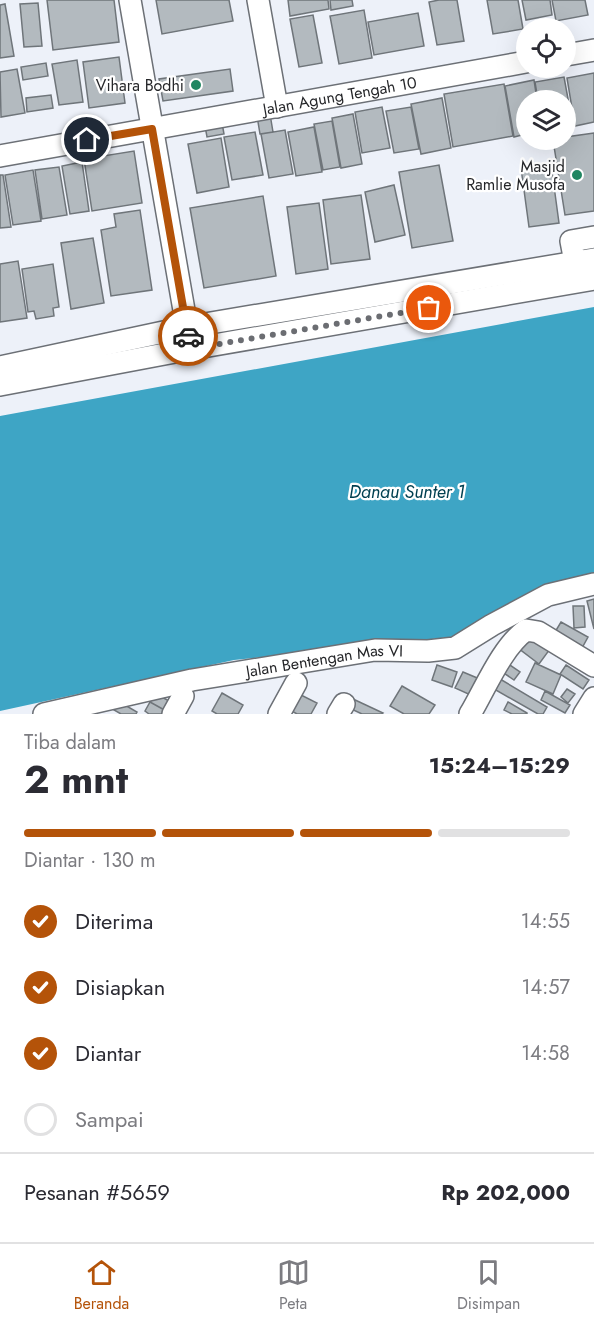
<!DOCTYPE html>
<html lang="id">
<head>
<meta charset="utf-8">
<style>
  :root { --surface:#fff; --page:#f2f2f3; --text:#2b2b33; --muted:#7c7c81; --line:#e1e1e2; --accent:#b45309 }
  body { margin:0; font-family:Jost,sans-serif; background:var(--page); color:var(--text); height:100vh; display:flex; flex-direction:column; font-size:22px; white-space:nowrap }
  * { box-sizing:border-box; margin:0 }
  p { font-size:20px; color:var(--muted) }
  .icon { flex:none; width:33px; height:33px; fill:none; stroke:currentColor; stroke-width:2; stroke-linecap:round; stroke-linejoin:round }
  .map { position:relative; height:714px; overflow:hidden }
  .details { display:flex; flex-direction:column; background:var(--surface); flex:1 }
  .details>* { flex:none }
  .buttons { position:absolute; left:516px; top:18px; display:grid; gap:12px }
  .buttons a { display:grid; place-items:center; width:60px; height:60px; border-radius:50%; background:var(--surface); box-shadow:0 6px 24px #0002; font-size:30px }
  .pin { position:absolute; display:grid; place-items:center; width:51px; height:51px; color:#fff; margin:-26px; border:3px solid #fff; border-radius:50%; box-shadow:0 2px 6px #0007 }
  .courier { position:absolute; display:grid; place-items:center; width:60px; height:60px; margin:-30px; border:4px solid #b45309; border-radius:50%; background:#fff; color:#222; box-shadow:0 2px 8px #0007 }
  .headline em { font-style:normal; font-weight:700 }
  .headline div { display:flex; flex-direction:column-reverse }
  .headline { display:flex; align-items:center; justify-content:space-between; height:102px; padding:0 24px }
  h1 { font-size:39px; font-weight:700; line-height:45px }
  .bar { display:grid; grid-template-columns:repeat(4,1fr); gap:9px 6px; align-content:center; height:72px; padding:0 24px }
  .bar i { height:8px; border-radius:4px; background:var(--line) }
  .bar .active { background:var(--accent) }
  .bar p { grid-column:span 4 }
  .line { display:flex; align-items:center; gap:15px; padding:0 24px; border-top:2px solid var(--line) }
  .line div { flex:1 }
  ol { padding:0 24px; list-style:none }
  li { display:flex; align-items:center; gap:18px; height:66px }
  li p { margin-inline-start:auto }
  li .icon { padding:6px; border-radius:50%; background:var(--accent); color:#fff; stroke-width:4 }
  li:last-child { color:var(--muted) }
  li i { width:33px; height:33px; border:3px solid var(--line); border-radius:50% }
  .menu { display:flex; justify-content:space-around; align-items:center; height:84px; border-top:2px solid var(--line); background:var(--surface); font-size:16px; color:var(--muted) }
  .menu a { display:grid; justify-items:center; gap:3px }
  .menu .active { color:var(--accent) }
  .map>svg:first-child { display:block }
</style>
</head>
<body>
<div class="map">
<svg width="594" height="714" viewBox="0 0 594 714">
  <rect width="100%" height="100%" fill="#edf1f9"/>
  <path fill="#3ea5c5" d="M594,307V573L545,585L451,637L234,660L0,711V416Z"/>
  <path fill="#b3babf" stroke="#6f757a" stroke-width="1.5" d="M47,0H114L119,42L53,50Z
    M156,0H229L233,21L162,34Z
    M288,0H328L329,9L290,16Z
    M330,0H352L353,6L331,10Z
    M439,0H457L464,41L437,45L429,2Z
    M487,0H518L523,29L493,34Z
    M522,0H550L552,15L526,20Z
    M552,0H585L588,15L556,21Z
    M38,3L42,46L24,47L20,4Z
    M5,4L14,56L0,58V5Z
    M364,10L372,58L339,64L330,16Z
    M418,13L424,46L374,55L368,22Z
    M313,15L322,63L299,67L290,19Z
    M119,57L125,103L89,108L83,62Z
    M77,60L83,102L59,105L52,64Z
    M46,63L48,76L23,80L21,67Z
    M17,69L25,113L1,117L0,72Z
    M230,69L233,91L163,101L159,79Z
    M594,73V122L575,126L567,78Z
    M564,77L573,126L566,127V100H538L535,82Z
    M534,80L537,100H526V134L514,137L505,86Z
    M504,84L513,136L453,147L444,94Z
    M51,95L53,108L27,112L26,98Z
    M442,98L451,148L421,154L411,104Z
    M382,107L390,148L362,153L355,112Z
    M411,107L419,149L394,153L386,111Z
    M270,114L273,132L260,134L257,116Z
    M353,114L362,164L341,168L332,118Z
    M332,121L340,167L323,170L314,124Z
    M222,123L224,134L207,137L205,126Z
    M314,127L322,172L296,176L288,132Z
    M285,130L293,174L269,178L261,134Z
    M255,132L263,175L232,180L224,137Z
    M594,133V211L565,215L553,140H566V137Z
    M221,138L229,187L197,193L188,144Z
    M134,151L142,203L92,211L84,159Z
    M82,162L89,211L70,214L62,166Z
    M551,164L559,223L529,227L521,168Z
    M439,165L453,241L412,248L399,172Z
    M59,167L67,215L42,219L35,170Z
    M33,170L41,221L13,225L5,175Z
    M0,175H3L11,227L0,228Z
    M394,185L405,235L375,242L365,192Z
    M361,195L370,259L331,264L323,200Z
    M263,196L276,276L204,288L190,208Z
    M319,203L328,269L296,274L287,207Z
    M140,210L152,290L111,296L101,230L116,227L114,214Z
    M93,238L104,303L71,309L61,243Z
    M18,261L27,318L0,322V264Z
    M53,264L59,307L53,308L54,316L36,319L34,311L28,312L22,269Z
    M594,599V629L587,601Z
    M573,606H584L585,627L574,628Z
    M561,622L588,637L582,648L555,632Z
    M529,633L550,649L539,664L518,648Z
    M504,661L520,672L514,680L498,669Z
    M535,663L561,675L553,694L526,682Z
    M437,665L457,672L452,687L432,680Z
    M566,665L589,680L583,689L560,674Z
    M463,672L482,680L475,697L455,688Z
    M500,679L547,707L543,714H538L494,689Z
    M402,686L435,705L429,714H404L390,706Z
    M567,689L575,694L568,703L561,697Z
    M545,691L570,705L565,713L541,700Z
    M222,693L243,705L238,714H217L212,711Z
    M156,694L173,703L168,712L150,702Z
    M299,694L317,703L311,714H297L290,710Z
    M353,699L383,713L382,714H362L349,708Z
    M118,701L137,712L136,714H121L114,710Z
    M150,702L168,712L166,714H149L145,711Z
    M508,702L527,713V714H512L504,710Z"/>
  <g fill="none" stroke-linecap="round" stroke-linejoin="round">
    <defs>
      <g id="minor">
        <path d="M130,0L189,339"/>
        <path d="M258,0L277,107"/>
        <path d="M566,55L594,50"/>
        <path id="s1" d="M0,156L526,62"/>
        <path d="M575,262L571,241L594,237"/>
        <path d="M0,367L187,327L594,259"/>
        <path d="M0,385L191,349L594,279"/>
        <path id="s2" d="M44,714L192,680L375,650L428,651L455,648L492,625L548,595L594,584"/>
        <path d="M173,714L183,696"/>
        <path d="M279,714L296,683"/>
        <path d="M338,714L344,704"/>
        <path d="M470,714C485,689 502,647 526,630L538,632L594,666"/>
        <path d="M584,714L594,698"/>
      </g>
    </defs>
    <use href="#minor" stroke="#6c7076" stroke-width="24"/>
    <use href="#minor" stroke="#fff" stroke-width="21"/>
  </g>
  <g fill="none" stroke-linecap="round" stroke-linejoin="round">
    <path stroke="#6b6d72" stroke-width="6" stroke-dasharray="0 10.8" d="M188,336L190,349L429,308"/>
    <path stroke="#b45309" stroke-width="8" d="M87,140L152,129L188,336"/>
  </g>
  <g fill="#208661" stroke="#fff" stroke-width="2">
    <circle cx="196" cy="85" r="6"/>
    <circle cx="577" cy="175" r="6"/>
  </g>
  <g text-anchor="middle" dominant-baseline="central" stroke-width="4.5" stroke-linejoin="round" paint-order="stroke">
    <g font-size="16" fill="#252629" stroke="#fff" text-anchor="end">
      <text x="184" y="85">Vihara Bodhi</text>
      <text x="565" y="166">Masjid<tspan x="565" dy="18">Ramlie Musofa</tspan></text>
    </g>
    <g font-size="16" fill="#252629" stroke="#fff">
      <text stroke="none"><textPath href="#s1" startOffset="345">Jalan Agung Tengah 10</textPath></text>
      <text stroke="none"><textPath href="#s2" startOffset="286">Jalan Bentengan Mas VI</textPath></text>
    </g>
    <g font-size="18" font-style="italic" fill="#004051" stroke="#fff">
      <text x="407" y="492">Danau Sunter 1</text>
    </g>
  </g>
</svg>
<div class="buttons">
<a><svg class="icon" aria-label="locate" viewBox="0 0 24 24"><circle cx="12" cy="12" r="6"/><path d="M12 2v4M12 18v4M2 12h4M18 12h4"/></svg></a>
<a><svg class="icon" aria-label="layers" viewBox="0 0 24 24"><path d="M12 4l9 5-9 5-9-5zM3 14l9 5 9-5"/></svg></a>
</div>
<div class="pin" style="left:429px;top:308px;background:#ea580c"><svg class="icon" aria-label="bag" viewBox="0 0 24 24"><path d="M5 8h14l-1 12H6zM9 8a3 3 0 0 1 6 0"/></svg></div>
<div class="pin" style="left:87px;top:140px;background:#1f2937"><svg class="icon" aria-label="home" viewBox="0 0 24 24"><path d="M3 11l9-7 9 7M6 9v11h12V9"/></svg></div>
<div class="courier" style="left:188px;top:336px"><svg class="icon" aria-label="car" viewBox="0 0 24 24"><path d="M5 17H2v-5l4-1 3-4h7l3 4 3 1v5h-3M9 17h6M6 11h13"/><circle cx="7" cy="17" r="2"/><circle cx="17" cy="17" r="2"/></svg></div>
</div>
<section class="details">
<div class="headline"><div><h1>2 mnt</h1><p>Tiba dalam</p></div><em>15:24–15:29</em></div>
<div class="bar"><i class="active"></i><i class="active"></i><i class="active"></i><i></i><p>Diantar · 130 m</p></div>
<ol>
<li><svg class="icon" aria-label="check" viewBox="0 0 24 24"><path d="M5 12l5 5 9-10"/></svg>Diterima<p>14:55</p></li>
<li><svg class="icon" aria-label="check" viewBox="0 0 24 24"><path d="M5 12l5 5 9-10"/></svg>Disiapkan<p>14:57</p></li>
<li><svg class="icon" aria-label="check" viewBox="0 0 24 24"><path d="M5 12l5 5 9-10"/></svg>Diantar<p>14:58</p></li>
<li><i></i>Sampai</li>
</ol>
<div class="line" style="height:78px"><div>Pesanan #5659</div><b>Rp 202,000</b></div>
</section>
<nav class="menu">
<a class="active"><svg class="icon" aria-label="home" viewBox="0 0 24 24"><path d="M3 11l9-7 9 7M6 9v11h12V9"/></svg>Beranda</a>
<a><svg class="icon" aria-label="map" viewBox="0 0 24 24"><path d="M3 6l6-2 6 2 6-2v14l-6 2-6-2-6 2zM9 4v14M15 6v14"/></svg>Peta</a>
<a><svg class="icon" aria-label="saved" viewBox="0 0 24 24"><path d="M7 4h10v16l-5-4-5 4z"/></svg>Disimpan</a>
</nav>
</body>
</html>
